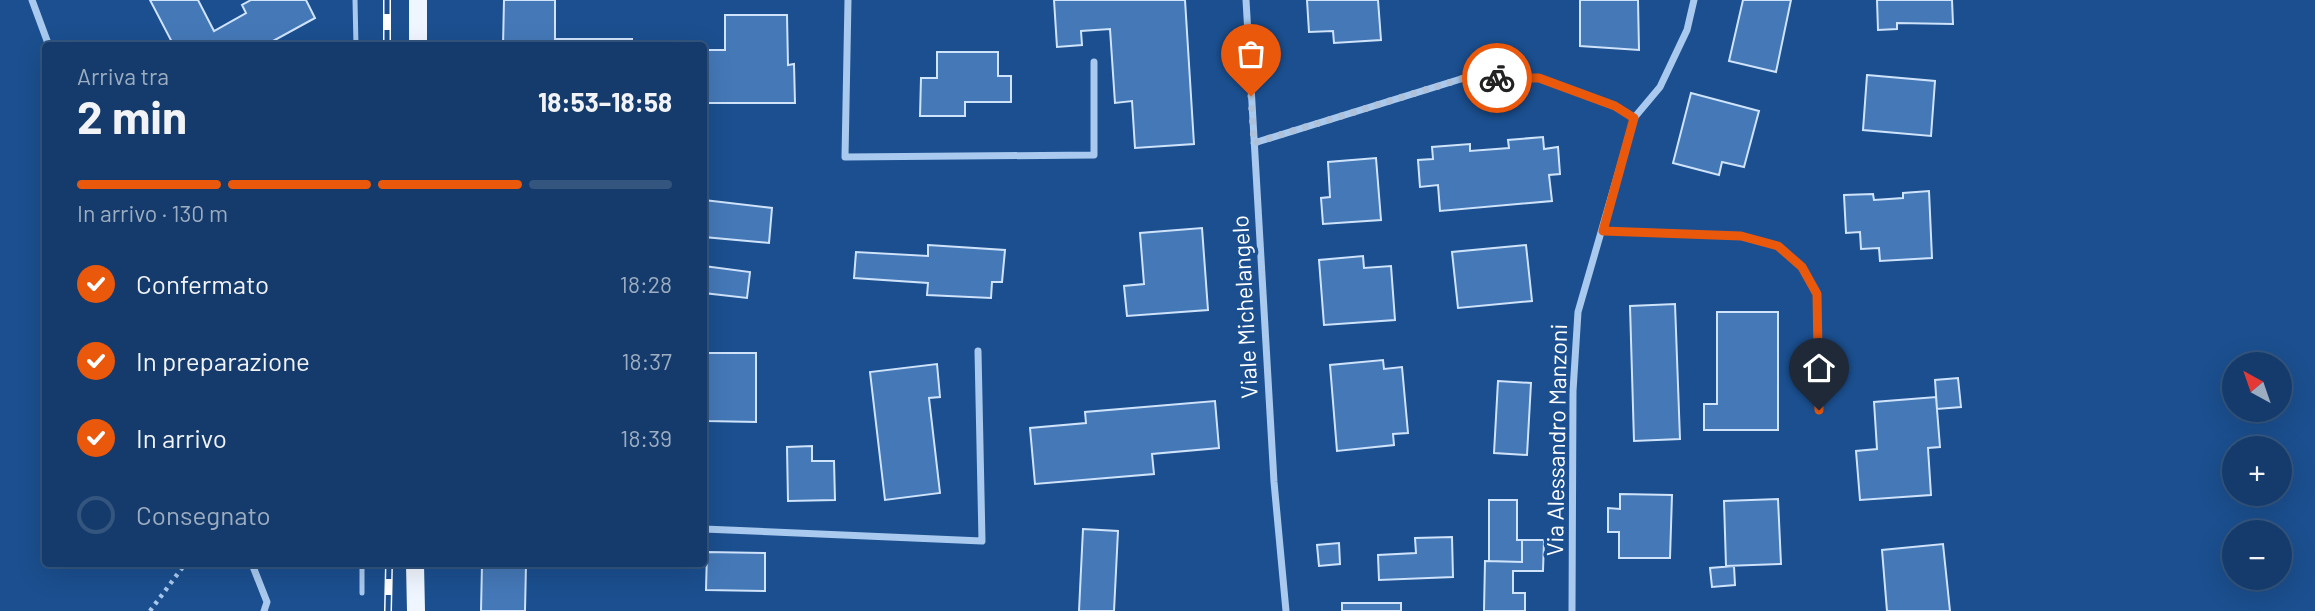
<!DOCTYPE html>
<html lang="it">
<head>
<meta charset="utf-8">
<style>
  :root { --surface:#143b6b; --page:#1d4271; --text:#f1f3f6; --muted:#9dadc1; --line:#33557e; --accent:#ea580c }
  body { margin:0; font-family:Barlow,sans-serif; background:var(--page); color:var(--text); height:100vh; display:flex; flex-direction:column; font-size:26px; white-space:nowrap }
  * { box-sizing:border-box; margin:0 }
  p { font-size:23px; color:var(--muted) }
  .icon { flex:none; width:38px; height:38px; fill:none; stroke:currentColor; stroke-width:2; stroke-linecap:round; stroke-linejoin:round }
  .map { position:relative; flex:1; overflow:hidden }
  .side { position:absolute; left:42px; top:42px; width:665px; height:525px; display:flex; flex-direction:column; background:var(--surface); border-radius:7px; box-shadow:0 7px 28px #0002,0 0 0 2px var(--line) }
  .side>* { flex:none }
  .needle { width:46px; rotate:320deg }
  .fabs { position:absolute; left:2222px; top:352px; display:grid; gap:14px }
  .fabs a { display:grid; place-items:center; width:70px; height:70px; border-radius:50%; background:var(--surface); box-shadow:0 7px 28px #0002,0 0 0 2px var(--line); font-size:35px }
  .pin { position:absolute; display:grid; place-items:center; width:60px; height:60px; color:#fff; margin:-72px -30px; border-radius:50% 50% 50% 0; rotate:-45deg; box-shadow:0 0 7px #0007 }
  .pin .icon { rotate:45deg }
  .courier { position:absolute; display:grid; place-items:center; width:70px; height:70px; margin:-35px; border:5px solid #ea580c; border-radius:50%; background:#fff; color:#222; box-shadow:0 2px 9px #0007 }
  .head em { font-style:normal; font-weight:700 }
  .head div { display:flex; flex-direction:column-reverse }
  .head { display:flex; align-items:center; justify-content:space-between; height:119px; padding:0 35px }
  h1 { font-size:46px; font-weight:700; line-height:52px }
  .bar { display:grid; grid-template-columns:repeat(4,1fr); gap:10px 7px; align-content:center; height:84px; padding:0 35px }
  .bar i { height:9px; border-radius:5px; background:var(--line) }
  .bar .active { background:var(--accent) }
  .bar p { grid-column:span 4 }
  ol { padding:0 35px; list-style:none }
  li { display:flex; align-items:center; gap:21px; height:77px }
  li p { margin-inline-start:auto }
  li .icon { padding:7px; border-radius:50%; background:var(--accent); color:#fff; stroke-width:4 }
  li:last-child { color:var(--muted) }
  li i { width:38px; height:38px; border:4px solid var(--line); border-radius:50% }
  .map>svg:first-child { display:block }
</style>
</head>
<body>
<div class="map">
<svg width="2315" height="611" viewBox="0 0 2315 611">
  <rect width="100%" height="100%" fill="#1b4f8f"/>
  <path fill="#4478b7" stroke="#cfe3fa" stroke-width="2" d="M150,0H198L214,31L246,13L242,5L251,0H306L315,18L264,46H174Z
    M504,0H555V39H632V46H503Z
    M1054,0H1185L1194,144L1135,148L1132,101L1115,103L1110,29L1081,31L1082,45L1057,47Z
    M1307,0H1378L1381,40L1334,43L1333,31L1309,32Z
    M1580,0H1638L1639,50L1580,46Z
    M1743,0H1791L1776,72L1729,61Z
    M1877,0H1952L1953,24L1897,23V29L1878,30Z
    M725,15H787L788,65L794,64L795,103H704V50H725Z
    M937,52H998V76H1011V102H965V116H920L921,78H937Z
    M1867,75L1935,81L1931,136L1863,130Z
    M1691,93L1759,111L1744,167L1722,162L1719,175L1673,163Z
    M1543,137L1544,149L1558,147L1560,174L1549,175L1552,201L1440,211L1438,185L1420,187L1418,160L1433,159L1432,147L1470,144V151L1509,148L1508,140Z
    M1376,158L1381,220L1323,224L1321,198L1330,197L1328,162Z
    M1929,191L1932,258L1880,261L1879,248L1861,249L1860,232L1846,233L1844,195L1873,194L1874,200L1903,198V193Z
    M704,200L772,208L769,243L704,237Z
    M1202,228L1208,310L1127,316L1124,286L1144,284L1140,233Z
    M928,245L1005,250L1002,282H992L991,298L927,295L928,283L854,278L856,252L928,256Z
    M1526,245L1532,301L1458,308L1452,252Z
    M1363,256L1364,268L1391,266L1395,320L1324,325L1319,260Z
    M704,266L750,272L747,298L704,293Z
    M1675,304L1680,439L1634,441L1630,306Z
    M1717,312H1778V430H1704V404H1717Z
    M706,353H756V422L706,421Z
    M1383,360L1384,369L1402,367L1408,433L1393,434L1394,445L1337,451L1330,365Z
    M937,364L940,397L929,398L940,493L885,500L870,372Z
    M1958,378L1961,407L1937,409L1935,380Z
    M1498,381L1531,383L1527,455L1494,453Z
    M1936,397L1940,447L1928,448L1931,495L1860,500L1856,451L1877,449L1874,402Z
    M1215,401L1219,448L1152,454L1154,474L1035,484L1030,428L1086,423L1085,412Z
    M812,446V461H834L835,500L788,501L787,447Z
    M1620,494L1672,495L1670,558H1619V532H1608V508L1620,509Z
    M1778,499L1781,564L1726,566L1724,501Z
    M1489,500H1517V540H1522V562L1489,561Z
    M1083,529L1118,531L1114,611H1079Z
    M1452,537L1453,577L1379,580L1378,555L1416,553L1415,538Z
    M1522,540H1544L1543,571H1513V593H1525V611H1484L1485,561L1522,562Z
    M1339,543L1340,564L1319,566L1317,545Z
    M1943,544L1950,611H1887L1882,550Z
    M707,552L765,553V591L706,590Z
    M482,564H526L525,611H481Z
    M1734,566L1735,585L1712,587L1710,568Z
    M1342,603H1401V611H1342Z"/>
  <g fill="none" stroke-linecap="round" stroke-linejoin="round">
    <path stroke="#a9c9ee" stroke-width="4.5" stroke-dasharray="3.5 5" stroke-linecap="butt" d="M150,611L185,564"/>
    <path stroke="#a9c9ee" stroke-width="5" d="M355,0L356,46
      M362,564V593"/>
    <path stroke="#a9c9ee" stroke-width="7" d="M32,0L49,46
      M848,0L845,157L1094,155V62
      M1246,0L1274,482L1286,611
      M1254,143L1464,78H1539L1615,106L1634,118
      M1603,231L1741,236L1778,246L1802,267L1817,294L1819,410
      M704,529L982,541L978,351
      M252,564L267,602L264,611
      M1572,611L1573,391L1578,312L1634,118L1660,87L1687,30L1694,0"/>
    <path stroke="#f0f6ff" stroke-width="18" d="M418,46V0
      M415,564L416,611"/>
    <defs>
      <path id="rail" d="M387,46V0
        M388,611L389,564"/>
    </defs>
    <use href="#rail" stroke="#fff" stroke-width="8"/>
    <use href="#rail" stroke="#1b4f8f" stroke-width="5" stroke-dasharray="16" stroke-linecap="butt"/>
  </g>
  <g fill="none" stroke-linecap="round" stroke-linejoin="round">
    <path stroke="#afc1d8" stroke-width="7" stroke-dasharray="0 12.6" d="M1251,96L1254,143L1464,78H1497"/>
    <path stroke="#ea580c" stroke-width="9" d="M1497,78H1539L1615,106L1634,118L1603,231L1741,236L1778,246L1802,267L1817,294L1819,410"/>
  </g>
  <g text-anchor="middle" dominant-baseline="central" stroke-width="7" stroke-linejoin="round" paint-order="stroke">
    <g font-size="23" fill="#fff" stroke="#1b4f8f">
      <text transform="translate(1244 307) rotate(-93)">Viale Michelangelo</text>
      <text transform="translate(1556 440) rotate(-89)">Via Alessandro Manzoni</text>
    </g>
  </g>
</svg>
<div class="fabs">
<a><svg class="needle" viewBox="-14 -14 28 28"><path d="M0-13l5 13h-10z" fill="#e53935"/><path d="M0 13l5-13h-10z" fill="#9dadc1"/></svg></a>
<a>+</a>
<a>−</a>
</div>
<div class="pin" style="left:1251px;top:96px;background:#ea580c"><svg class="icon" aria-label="bag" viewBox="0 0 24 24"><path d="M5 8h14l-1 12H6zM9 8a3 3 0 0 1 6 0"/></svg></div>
<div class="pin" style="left:1819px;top:410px;background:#1f2937"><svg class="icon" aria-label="home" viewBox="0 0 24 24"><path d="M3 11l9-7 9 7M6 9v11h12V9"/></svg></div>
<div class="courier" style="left:1497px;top:78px"><svg class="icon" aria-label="bike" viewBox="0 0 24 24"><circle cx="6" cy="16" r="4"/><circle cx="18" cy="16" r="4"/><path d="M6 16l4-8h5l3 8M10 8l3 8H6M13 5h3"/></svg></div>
<section class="side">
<div class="head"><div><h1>2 min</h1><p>Arriva tra</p></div><em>18:53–18:58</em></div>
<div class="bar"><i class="active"></i><i class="active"></i><i class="active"></i><i></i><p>In arrivo · 130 m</p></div>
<ol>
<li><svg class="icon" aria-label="check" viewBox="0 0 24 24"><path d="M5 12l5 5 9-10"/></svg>Confermato<p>18:28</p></li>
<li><svg class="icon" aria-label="check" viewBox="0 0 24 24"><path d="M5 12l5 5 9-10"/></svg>In preparazione<p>18:37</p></li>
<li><svg class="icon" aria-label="check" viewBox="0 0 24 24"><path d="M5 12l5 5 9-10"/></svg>In arrivo<p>18:39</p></li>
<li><i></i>Consegnato</li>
</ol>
</section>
</div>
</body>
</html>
